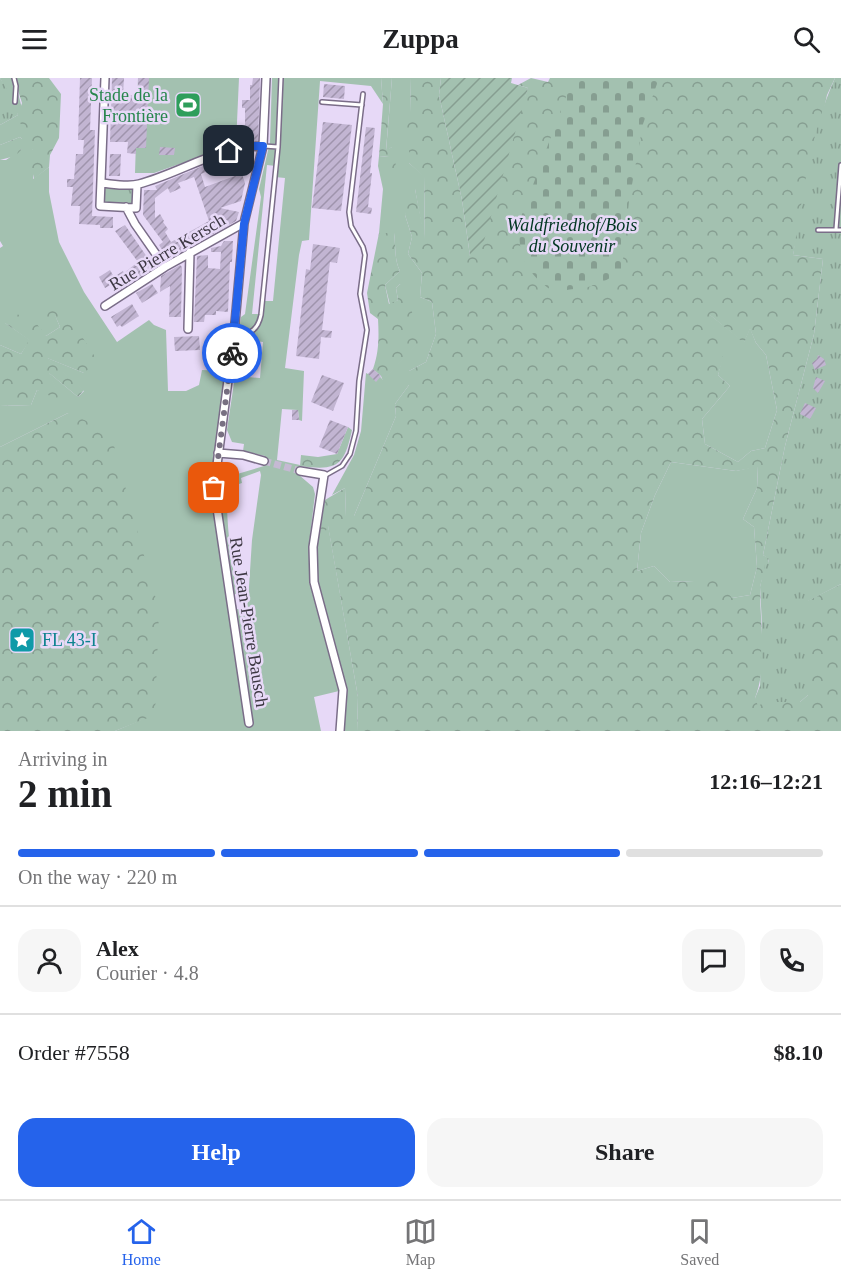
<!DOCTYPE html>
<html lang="en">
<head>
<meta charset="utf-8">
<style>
  :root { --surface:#fff; --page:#f6f6f6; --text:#202124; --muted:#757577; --line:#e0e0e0; --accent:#2563eb }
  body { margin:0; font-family:"Times New Roman",serif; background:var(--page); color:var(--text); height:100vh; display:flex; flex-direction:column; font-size:22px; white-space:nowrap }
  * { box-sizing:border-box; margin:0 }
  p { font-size:20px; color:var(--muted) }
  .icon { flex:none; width:33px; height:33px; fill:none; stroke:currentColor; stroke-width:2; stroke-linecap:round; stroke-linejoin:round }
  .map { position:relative; height:653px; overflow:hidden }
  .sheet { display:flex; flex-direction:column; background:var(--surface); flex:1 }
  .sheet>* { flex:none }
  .pin { position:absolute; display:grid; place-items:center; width:51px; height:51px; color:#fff; margin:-26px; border-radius:12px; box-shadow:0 3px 9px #0006 }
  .courier { position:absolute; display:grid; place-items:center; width:60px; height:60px; margin:-30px; border:4px solid #2563eb; border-radius:50%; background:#fff; color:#222; box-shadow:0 2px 8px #0007 }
  .head em { font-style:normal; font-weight:700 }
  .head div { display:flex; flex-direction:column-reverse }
  .head { display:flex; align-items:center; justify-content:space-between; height:102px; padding:0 18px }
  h1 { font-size:39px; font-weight:700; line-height:45px }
  .bar { display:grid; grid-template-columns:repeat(4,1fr); gap:9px 6px; align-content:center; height:72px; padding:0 18px }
  .bar i { height:8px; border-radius:4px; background:var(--line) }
  .bar .on { background:var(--accent) }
  .bar p { grid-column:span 4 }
  .line { display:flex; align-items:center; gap:15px; padding:0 18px; border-top:2px solid var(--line) }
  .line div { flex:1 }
  .round { display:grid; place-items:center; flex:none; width:63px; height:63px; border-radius:18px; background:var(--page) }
  .primary-button { display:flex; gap:12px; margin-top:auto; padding:12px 18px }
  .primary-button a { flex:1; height:69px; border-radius:18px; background:var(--accent); color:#fff; font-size:24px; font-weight:700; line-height:69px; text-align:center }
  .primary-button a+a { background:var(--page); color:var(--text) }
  header { display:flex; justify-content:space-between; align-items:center; height:78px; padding:0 18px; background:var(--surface); font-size:27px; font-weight:700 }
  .tabs { display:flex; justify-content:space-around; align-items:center; height:84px; border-top:2px solid var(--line); background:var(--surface); font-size:16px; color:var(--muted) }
  .tabs a { display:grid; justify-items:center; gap:3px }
  .tabs .on { color:var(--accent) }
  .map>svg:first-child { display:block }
</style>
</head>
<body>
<header><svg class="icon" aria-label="menu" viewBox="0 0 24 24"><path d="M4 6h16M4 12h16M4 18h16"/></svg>Zuppa<svg class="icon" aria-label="search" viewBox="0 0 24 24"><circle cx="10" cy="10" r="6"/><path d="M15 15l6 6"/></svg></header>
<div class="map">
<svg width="841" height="653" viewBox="0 0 841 653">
  <defs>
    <pattern id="forest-crowns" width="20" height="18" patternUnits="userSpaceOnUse" patternTransform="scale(1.5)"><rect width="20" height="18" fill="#a3c1b0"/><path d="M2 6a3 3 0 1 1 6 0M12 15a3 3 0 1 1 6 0" fill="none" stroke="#869e91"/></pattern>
    <pattern id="cemetery-stones" width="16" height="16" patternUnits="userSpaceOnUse" patternTransform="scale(1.5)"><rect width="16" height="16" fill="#a3c1b0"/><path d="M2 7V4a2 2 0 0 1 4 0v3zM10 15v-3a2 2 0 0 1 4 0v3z" fill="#869e91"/></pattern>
    <pattern id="park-tufts" width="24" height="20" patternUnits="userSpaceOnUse" patternTransform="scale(1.5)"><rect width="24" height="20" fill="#a3c1b0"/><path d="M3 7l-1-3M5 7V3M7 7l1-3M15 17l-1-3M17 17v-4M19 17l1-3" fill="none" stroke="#869e91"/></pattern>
    <pattern id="garden-furrows" width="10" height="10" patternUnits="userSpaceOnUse" patternTransform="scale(1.5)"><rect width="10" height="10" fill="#a3c1b0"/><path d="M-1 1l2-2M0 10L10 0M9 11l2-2" fill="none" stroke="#869e91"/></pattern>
    <pattern id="building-hatch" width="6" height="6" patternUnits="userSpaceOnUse" patternTransform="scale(1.5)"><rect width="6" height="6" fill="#c2b5d2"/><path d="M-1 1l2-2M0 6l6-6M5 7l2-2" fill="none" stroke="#9f94ac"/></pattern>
  </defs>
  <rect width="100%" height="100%" fill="#e7d9f7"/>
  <path fill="#a3c1b0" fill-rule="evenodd" d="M0,0H14L33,72V101L49,89V114L59,164L84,214L117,264L149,242L154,247L166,252L168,313H186L199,307L202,292L225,293L210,410H214L221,395L227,399L264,388L265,378L243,373L244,366L232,364L227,352L235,298L260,300L263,264L241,261L242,253L239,252L241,239L245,236L261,119L259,111L270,64L272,0H381L383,26L371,8L320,3L309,162L302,163L299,177L285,290L304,293L302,343L299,342L298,332L282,331L277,382L300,387L299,397L313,409L315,416L309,467V503L339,613L314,619L321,653H115L155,636L68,335L0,369V328L31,327L37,312L58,316L48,294L78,319L84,313L45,279L84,295L55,237L60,249L46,258L5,245L30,262L21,276L0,267V170L3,168L0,163V82H6L22,71V61L20,59L0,67V47L18,37ZM267,87L276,88L275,99L285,100L273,223H263L261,236H252ZM260,393L261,397L252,462L248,524L244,532L237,531L234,517L237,515C231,480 226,446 227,410L242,405L241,400Z
    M138,0H239L236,66L154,95H135Z
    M392,0H411L409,85L424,98L425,166L415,111L405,137L412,159L408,176L422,195L420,219L432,224L436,256L426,284L409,293V307L395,326L396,338L354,438L346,439L345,410L332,417L354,377L361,353L366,295L368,296L373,291L383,302L419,263L400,206L396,210L398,222L390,227L385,207L400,193C394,182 396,168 394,155H379L383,111L378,88L379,78L389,79L392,69L386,73Z
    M709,236L744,264L750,250L756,265L766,277L777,332L765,370L751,373L738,384L705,366L702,341L730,308L718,297L722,281Z
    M671,384L736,393L758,388L757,410L743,441L754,449L757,489L750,517L732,520L694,503L670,504L654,488L637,493L641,455L655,417Z
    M328,447L358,619L357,653H344L347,611L317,503V464Z"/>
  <path fill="url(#forest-crowns)" fill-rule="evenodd" d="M14,0H49L61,16L59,60L50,77L49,89L34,101L30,82L33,72L26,64L18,37L22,25Z
    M381,0H392L386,72L392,69L396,88L394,93H389V79L379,78L383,26Z
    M411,0H441L439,17L462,122L470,178L528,10L518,7L531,0L548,4L550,0H835L827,17L793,177L823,181L814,256L785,368L763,477L769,480C768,491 760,501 760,512C760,547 768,587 755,620L765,624H800L808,617L807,523L841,506V653H357L358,619L328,448L321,464H317L325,422L345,410L346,438H354L396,338L395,326L409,307V293L426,284L436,256L432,224L420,219L422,195L408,176L412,159L405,137L407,111H415L425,161L424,99L409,85V56L403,46L410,34ZM710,237L744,265L750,251L756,265L766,277L777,332L765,370L751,373L738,384L705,366L702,341L730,308L718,297L723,281ZM671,384L736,393L758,389L757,410L743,441L754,449L757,489L750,517L732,520L709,493L694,503L670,504L654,488L637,493L641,455L655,417Z
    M20,59L22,61V71L15,78L0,82V67Z
    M379,155H394C396,168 394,182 400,193L385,207L389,226L398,222L396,210L400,206L405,209L420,263L383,303L381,298L373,291C379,274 379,259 378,241L370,235L367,215Z
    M45,225C69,232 84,263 98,283L84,295L47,280L84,312L78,319L49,295L59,316L57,321L37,312L31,327L0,328V267L21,276L29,262L5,245L9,234L33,241L46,258L60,249L55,237L47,240L42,234Z
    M68,335L110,353L159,532L155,637L115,653H0V369Z
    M348,349L352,352C344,388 338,393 300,388L301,377L318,379L337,376Z"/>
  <path fill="url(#cemetery-stones)" d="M573,0H659L643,46L629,123L622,192C593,213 586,208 554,214C523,193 516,175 521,139Z"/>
  <path fill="url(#park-tufts)" d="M0,0L15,24L18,37L0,47Z
    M835,0H841V506L808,523V617L800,624H765L758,628L755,620L760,608L762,547L760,509L765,486L768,485L769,481L763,477L785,368L814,256L823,181L793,177C803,118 810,55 835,0Z
    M104,108L134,110L133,127L103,125Z"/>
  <path fill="url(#garden-furrows)" d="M441,0H512L511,5L528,10L481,173L470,178L462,122L439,17Z"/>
  <path fill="url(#building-hatch)" fill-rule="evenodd" d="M80,0H92L90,52H95L92,138L113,139V150H100V147L79,146L80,128H71L73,109H67V101H74L76,76H83L84,62H78Z
    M112,0H124L123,17H138V0H149L146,70H136V76L127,75L128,64H110Z
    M253,0H260L258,63H245V30H242V22H250V7H252Z
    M324,6L345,8L344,21L323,19Z
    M323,44L352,47L341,133L312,130Z
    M366,49L375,50L370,95H372L368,129L372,130L371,136L356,134Z
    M160,69L175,70L174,77H159Z
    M249,75L250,79L247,89L240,90L245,105L241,123L220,130L239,134L236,143L168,181L159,167L163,164L143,137L144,112H157L155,108L167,103L217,82ZM223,87L224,90L232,88L235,98L205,109L201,96ZM194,99L209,143L171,164L165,154L168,151L163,144L164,143L160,136L155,140V120L168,110L170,115L181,110L178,105Z
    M110,76H121L120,98H109Z
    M125,147L154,189L121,211L116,204L105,210L99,199L110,192L114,199L123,193L124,195L138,184L115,153Z
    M224,163H233L232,184H230L228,234L216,233V237H205L204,244H194L197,178L208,177V190L220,191L221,174H211V170L221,168Z
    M313,166L340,170L337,185L330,184L322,252L332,253L331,260L321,259L319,281L296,278L306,191L310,192Z
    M180,187L182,189L181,239H169L170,208L160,214L161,198Z
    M152,206L158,215L142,225L136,215Z
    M132,226L139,238L122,249L120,247L117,249L111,239Z
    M215,253L221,254L220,263L225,264L223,280L221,287L210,288Z
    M199,258L200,272L175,273L174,259Z
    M245,264L260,266L257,284L243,282Z
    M818,277L824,281L826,287L815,292L812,285L817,281Z
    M373,291L381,298L376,304L368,296Z
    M322,297L344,305L333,333L311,324Z
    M816,299L825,303L818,315L813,310Z
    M805,325L816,330L810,341L800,336Z
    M292,332H298L299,342H292Z
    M330,342L348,349L337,376L319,369Z"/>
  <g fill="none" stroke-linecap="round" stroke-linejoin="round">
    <path stroke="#c5b9d3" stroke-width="7" stroke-dasharray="7 3.5" stroke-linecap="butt" d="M264,383L300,393"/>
    <defs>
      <path id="service" d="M14,0L16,8L15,24
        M322,24L362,27
        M264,68L278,69
        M836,151L841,87
        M818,152H841
        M236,256C251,257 258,251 261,237L278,69L281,0
        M326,397L342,388L350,376L356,353L359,303L367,252L360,216L365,177L363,169L351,148L349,134L363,16"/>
      <path id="minor" d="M105,0L100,128L136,130L137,107
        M101,105C113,106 128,109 139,106C181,95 218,68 263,68
        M126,129L135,146L165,189
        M105,228L165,189L244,145
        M188,251L190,174
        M218,375L243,377L264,383
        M300,393L324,397L313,469L314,504L343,612L340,653
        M249,645L214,410L234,256L244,145L263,68L266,0"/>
    </defs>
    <use href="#service" stroke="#7a6d88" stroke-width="6"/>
    <use href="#minor" stroke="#7a6d88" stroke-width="10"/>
    <use href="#service" stroke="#fff" stroke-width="3"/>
    <use href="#minor" stroke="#fff" stroke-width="7"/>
  </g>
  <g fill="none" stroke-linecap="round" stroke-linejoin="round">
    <path stroke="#787082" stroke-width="6" stroke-dasharray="0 10.8" d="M214,410L232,275"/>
    <path stroke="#2563eb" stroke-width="8" d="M229,73L248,68H263L244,146L232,275"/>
  </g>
  <defs>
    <symbol id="stadium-square" viewBox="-11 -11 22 22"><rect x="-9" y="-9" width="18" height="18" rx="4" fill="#2e9e5b" stroke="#e7d9f7"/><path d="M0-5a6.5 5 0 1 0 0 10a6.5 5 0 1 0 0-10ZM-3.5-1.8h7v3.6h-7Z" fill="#fff"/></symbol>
    <symbol id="sight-square" viewBox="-11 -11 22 22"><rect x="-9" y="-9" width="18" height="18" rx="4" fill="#0f9aa8" stroke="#e7d9f7"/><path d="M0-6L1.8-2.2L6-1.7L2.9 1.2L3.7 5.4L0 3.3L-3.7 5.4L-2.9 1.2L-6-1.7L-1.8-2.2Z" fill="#fff"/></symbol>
  </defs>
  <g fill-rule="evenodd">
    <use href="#stadium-square" x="173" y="12" width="30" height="30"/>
    <use href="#sight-square" x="7" y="547" width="30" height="30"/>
  </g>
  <g text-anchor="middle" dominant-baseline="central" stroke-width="5" stroke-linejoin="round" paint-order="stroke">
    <g font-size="18" fill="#27864d" stroke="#e7d9f7" text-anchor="end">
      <text x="168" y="17">Stade de la<tspan x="168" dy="21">Frontière</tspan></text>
    </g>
    <g font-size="18" font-style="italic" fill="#013621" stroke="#e7d9f7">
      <text x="572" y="147">Waldfriedhof/Bois<tspan x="572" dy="21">du Souvenir</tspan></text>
    </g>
    <g font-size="18" fill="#3d3843" stroke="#e7d9f7">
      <text transform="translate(167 174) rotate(-31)">Rue Pierre Kersch</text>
      <text transform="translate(249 544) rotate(81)">Rue Jean-Pierre Bausch</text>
    </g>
    <g font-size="18" fill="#0d838f" stroke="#e7d9f7" text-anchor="start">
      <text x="42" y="562">FL 43-I</text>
    </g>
  </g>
</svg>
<div class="pin" style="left:214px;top:410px;background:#ea580c"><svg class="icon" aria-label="bag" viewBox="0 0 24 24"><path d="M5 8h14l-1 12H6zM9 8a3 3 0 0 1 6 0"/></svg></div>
<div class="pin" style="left:229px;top:73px;background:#1f2937"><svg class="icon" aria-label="home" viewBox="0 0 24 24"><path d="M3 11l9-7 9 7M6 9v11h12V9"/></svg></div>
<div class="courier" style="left:232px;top:275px"><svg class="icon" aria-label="bike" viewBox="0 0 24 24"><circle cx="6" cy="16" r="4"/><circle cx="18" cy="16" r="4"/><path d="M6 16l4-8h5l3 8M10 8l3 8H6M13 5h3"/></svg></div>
</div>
<section class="sheet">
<div class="head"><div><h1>2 min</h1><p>Arriving in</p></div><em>12:16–12:21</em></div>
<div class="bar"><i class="on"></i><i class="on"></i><i class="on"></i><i></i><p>On the way · 220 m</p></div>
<div class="line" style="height:108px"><a class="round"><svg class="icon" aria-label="person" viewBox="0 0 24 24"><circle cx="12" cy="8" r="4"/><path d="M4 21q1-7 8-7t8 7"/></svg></a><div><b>Alex</b><p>Courier · 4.8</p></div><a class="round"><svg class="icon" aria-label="chat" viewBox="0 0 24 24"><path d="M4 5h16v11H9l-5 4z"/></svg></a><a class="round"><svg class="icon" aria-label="phone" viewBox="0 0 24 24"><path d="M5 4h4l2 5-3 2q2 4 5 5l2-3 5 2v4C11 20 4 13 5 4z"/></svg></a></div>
<div class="line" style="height:78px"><div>Order #7558</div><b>$8.10</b></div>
<div class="primary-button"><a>Help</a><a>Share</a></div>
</section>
<nav class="tabs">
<a class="on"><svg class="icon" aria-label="home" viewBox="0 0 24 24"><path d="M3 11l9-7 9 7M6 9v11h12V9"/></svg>Home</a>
<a><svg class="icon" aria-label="map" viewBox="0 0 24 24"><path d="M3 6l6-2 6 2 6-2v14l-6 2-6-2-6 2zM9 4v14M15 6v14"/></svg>Map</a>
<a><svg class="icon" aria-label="saved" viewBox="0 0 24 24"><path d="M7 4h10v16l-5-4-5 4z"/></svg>Saved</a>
</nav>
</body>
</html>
